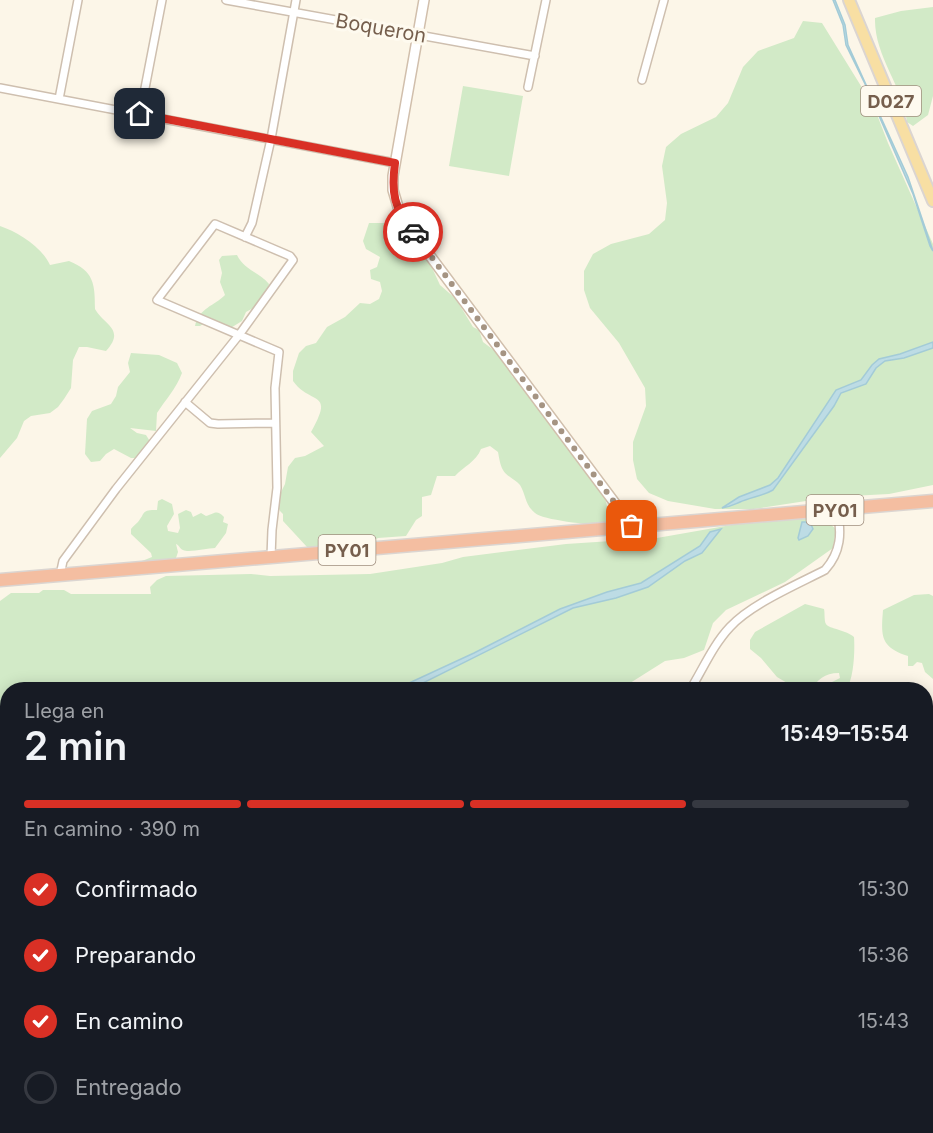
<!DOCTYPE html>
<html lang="es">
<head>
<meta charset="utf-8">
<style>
  :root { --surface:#171b24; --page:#20242c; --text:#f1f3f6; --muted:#9ea1a6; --line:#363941; --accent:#d93025 }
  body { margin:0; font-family:Inter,sans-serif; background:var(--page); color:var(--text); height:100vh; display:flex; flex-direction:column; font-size:22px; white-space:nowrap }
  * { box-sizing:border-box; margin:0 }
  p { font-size:20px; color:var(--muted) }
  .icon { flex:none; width:33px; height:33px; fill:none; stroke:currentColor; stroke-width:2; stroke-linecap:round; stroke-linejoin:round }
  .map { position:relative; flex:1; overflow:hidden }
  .panel { position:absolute; left:0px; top:682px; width:933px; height:452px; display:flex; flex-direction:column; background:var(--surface); border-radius:24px 24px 0 0; box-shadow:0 3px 15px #0003 }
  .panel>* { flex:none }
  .pin { position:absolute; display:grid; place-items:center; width:51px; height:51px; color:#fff; margin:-26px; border-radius:12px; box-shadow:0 3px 9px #0006 }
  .courier { position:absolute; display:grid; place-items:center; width:60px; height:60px; margin:-30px; border:4px solid #d93025; border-radius:50%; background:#fff; color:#222; box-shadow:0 2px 8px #0007 }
  .overview em { font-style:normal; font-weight:600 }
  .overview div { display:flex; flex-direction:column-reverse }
  .overview { display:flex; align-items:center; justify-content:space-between; height:102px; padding:0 24px }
  h1 { font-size:39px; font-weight:600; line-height:45px }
  .bar { display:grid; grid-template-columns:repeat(4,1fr); gap:9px 6px; align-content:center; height:72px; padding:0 24px }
  .bar i { height:8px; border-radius:4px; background:var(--line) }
  .bar .current { background:var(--accent) }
  .bar p { grid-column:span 4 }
  ol { padding:0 24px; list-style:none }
  li { display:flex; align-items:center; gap:18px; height:66px }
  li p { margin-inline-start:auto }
  li .icon { padding:6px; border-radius:50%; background:var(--accent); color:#fff; stroke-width:4 }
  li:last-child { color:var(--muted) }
  li i { width:33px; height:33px; border:3px solid var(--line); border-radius:50% }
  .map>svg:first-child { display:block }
</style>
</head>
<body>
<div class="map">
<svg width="933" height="1133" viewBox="0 0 933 1133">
  <rect width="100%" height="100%" fill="#fcf6e8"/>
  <path fill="#d2eac7" d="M933,7V96L928,115L913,126L907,122C903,86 874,56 875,18L901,11Z
    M803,21L822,23L874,107L888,143L933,244V485L889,494L832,497L754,509H715L668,501L649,493L637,479L633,460V442L646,406L645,388L619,343L590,308L584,290V271L593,254L611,244L649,234L665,220L667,203L662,166L666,147L681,134L716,117L728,103L743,67L758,51L794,38Z
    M463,86L523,96L509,176L449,166Z
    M369,223H388L416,233L440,285L456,299L473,327L479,330L483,342L503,357L512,376L522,385L552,424L556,434L578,454L605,498L610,518L603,525C591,525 542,520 535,513C525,505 526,495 520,485C515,479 506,476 503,470C500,465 499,457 498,452L490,446L481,449C476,462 464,466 455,476H437L431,495L422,497V516L416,520L406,536L378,538L370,543L336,552L307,547L283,521V514L280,511L276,502L285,484L288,467L295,458L305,456L324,446L311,432C335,389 311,406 293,381V371L299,353L306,346L316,343L327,327L345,317L360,303L370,304L379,299L382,291L380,282L371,279L370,270L377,267L380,257L366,249L363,241Z
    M0,226C18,232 42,247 50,265L69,261C94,271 95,284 95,309C104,325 126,329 106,351L87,347H79L73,360L71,388L64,399L58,407L50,413L31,416L24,421L17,438L0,458Z
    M237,255C244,270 259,272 269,284L267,293L259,299L255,307L246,312L242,321L229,329L208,321L200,326H195C199,308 214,306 225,295L220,282L222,273L219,260L222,256Z
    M131,353L159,355L177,363L182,373C176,389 166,399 157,413L156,431L130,428L137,433L146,435L151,443L141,458H131L114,449L106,454L100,461L91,462L85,454L87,419L92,411L111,404L116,396L118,387L130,372L128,363Z
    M162,499L172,504L174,514L167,526L168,531L178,533L180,528L178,514L186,510L191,512L193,517L201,513L206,516C215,514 216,509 224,517L223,522L228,524L226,533L215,548C207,548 189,553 183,550C180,549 179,545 176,544L178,552L175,561L143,566L142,561L152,557L151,553L131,534V529C133,526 136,524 138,522C146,512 141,510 157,510L158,501Z
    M777,517C800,517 818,513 836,529L833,548L785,582L726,610L713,623L704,650L684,658L665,661L619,690H8V1126L133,1127L127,1133H0V601L11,593H39L43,590H64L71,594H151L150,587L157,580L166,576L251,574L270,576L370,574L442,563L463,557L566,544L657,538Z
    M929,594L933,596V679L925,672L922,663L917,662L913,666H908V656C880,647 881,636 883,610L914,595Z
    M805,604L824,609C825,613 824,621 826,624C829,629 847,630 854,637C855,650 854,679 846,690H829L832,682L840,678L839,673C824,673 818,680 810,690H799L777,677L761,658L750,649V640L755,632Z
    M926,927L933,931V1102L926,1103Z
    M517,1127H570L567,1133H543L538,1128L533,1130L528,1127L525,1133H518Z"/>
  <path fill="#bddce5" stroke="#a3cbd7" stroke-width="1.5" d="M833,0H835L845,25L848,45L908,177L933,251L930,246L913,194L866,86L846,45L843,25Z
    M933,342V348L904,358L885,361L876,368L866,384L841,393L834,406L773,490C763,496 751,497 740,502C733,505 730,507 722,508L739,497L770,485L778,478L836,390L861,380L872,365L879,359L900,354Z
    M802,522H810L813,529L808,536L799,540L798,538Z
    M721,529L702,553L685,561L648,587L616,598L573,608L409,690H394L474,653L560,609L607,592L641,583L700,546L710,532Z"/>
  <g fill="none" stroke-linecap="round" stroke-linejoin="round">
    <defs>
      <path id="street" d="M226,0L535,56
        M642,80L664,0
        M528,87L546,0
        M0,88L395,163
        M59,99L78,0
        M140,114L162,0
        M245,237L252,223L271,139L296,0
        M185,402L210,423L218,424L275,423
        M60,575L63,561L116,489L239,335L293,260L290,256L215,224L157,300L279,352L275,388L277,488L272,530L271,557
        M690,690C703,669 713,645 730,627C751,604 796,585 825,570C841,552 842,533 837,510
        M926,740L933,734
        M926,747L933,742
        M926,846L933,851
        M926,854L933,860
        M573,1126V1133"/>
      <path id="secondary" d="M424,0L393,176V190L401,217L632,526"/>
      <path id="primary" d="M849,0L933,201"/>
      <path id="highway" d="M0,580L933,501"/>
    </defs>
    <use href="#street" stroke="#cebfaf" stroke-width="10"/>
    <use href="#secondary" stroke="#d1bfac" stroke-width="12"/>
    <use href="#primary" stroke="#dbd5d1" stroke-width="14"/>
    <use href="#highway" stroke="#dbd5d1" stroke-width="15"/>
    <use href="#street" stroke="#fff" stroke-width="7"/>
    <use href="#secondary" stroke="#fff" stroke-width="9"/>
    <use href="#primary" stroke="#f8dfa3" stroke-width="10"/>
    <use href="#highway" stroke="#f4bea1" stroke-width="12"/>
  </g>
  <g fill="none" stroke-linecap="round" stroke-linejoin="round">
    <path stroke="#a59483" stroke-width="6" stroke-dasharray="0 10.8" d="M413,232L632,526"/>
    <path stroke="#d93025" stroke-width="8" d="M140,114L395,163C391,193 394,208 413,232"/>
  </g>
  <g text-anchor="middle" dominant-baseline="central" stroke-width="6" stroke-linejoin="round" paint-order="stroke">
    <g fill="#fefaef" stroke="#9f8e7e" stroke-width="1.5">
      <rect x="861" y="86" width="60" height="30" rx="4.5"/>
      <rect x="806.5" y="495" width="57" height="30" rx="4.5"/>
      <rect x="318.5" y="535" width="57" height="30" rx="4.5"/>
    </g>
    <g font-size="18" font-weight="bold" fill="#765f4d">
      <text x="891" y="101">D027</text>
      <text x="835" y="510">PY01</text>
      <text x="347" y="550">PY01</text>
    </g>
    <g font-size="20" fill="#765f4d" stroke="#fefaef">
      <text transform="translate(381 28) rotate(10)">Boqueron</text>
    </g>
  </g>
</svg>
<div class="pin" style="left:632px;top:526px;background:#ea580c"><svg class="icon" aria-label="bag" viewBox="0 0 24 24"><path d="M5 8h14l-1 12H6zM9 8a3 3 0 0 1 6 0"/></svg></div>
<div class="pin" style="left:140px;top:114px;background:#1f2937"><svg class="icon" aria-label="home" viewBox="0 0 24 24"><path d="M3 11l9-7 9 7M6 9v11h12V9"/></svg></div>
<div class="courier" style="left:413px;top:232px"><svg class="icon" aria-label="car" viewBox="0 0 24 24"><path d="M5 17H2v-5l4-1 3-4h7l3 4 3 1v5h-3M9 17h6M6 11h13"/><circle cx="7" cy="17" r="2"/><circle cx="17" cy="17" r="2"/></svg></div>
<section class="panel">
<div class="overview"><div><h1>2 min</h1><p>Llega en</p></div><em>15:49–15:54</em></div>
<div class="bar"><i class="current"></i><i class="current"></i><i class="current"></i><i></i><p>En camino · 390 m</p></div>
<ol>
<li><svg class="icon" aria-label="check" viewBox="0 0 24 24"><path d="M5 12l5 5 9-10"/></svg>Confirmado<p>15:30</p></li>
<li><svg class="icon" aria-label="check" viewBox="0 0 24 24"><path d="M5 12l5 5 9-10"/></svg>Preparando<p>15:36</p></li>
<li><svg class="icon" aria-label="check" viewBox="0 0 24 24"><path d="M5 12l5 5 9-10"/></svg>En camino<p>15:43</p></li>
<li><i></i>Entregado</li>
</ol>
</section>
</div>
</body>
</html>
